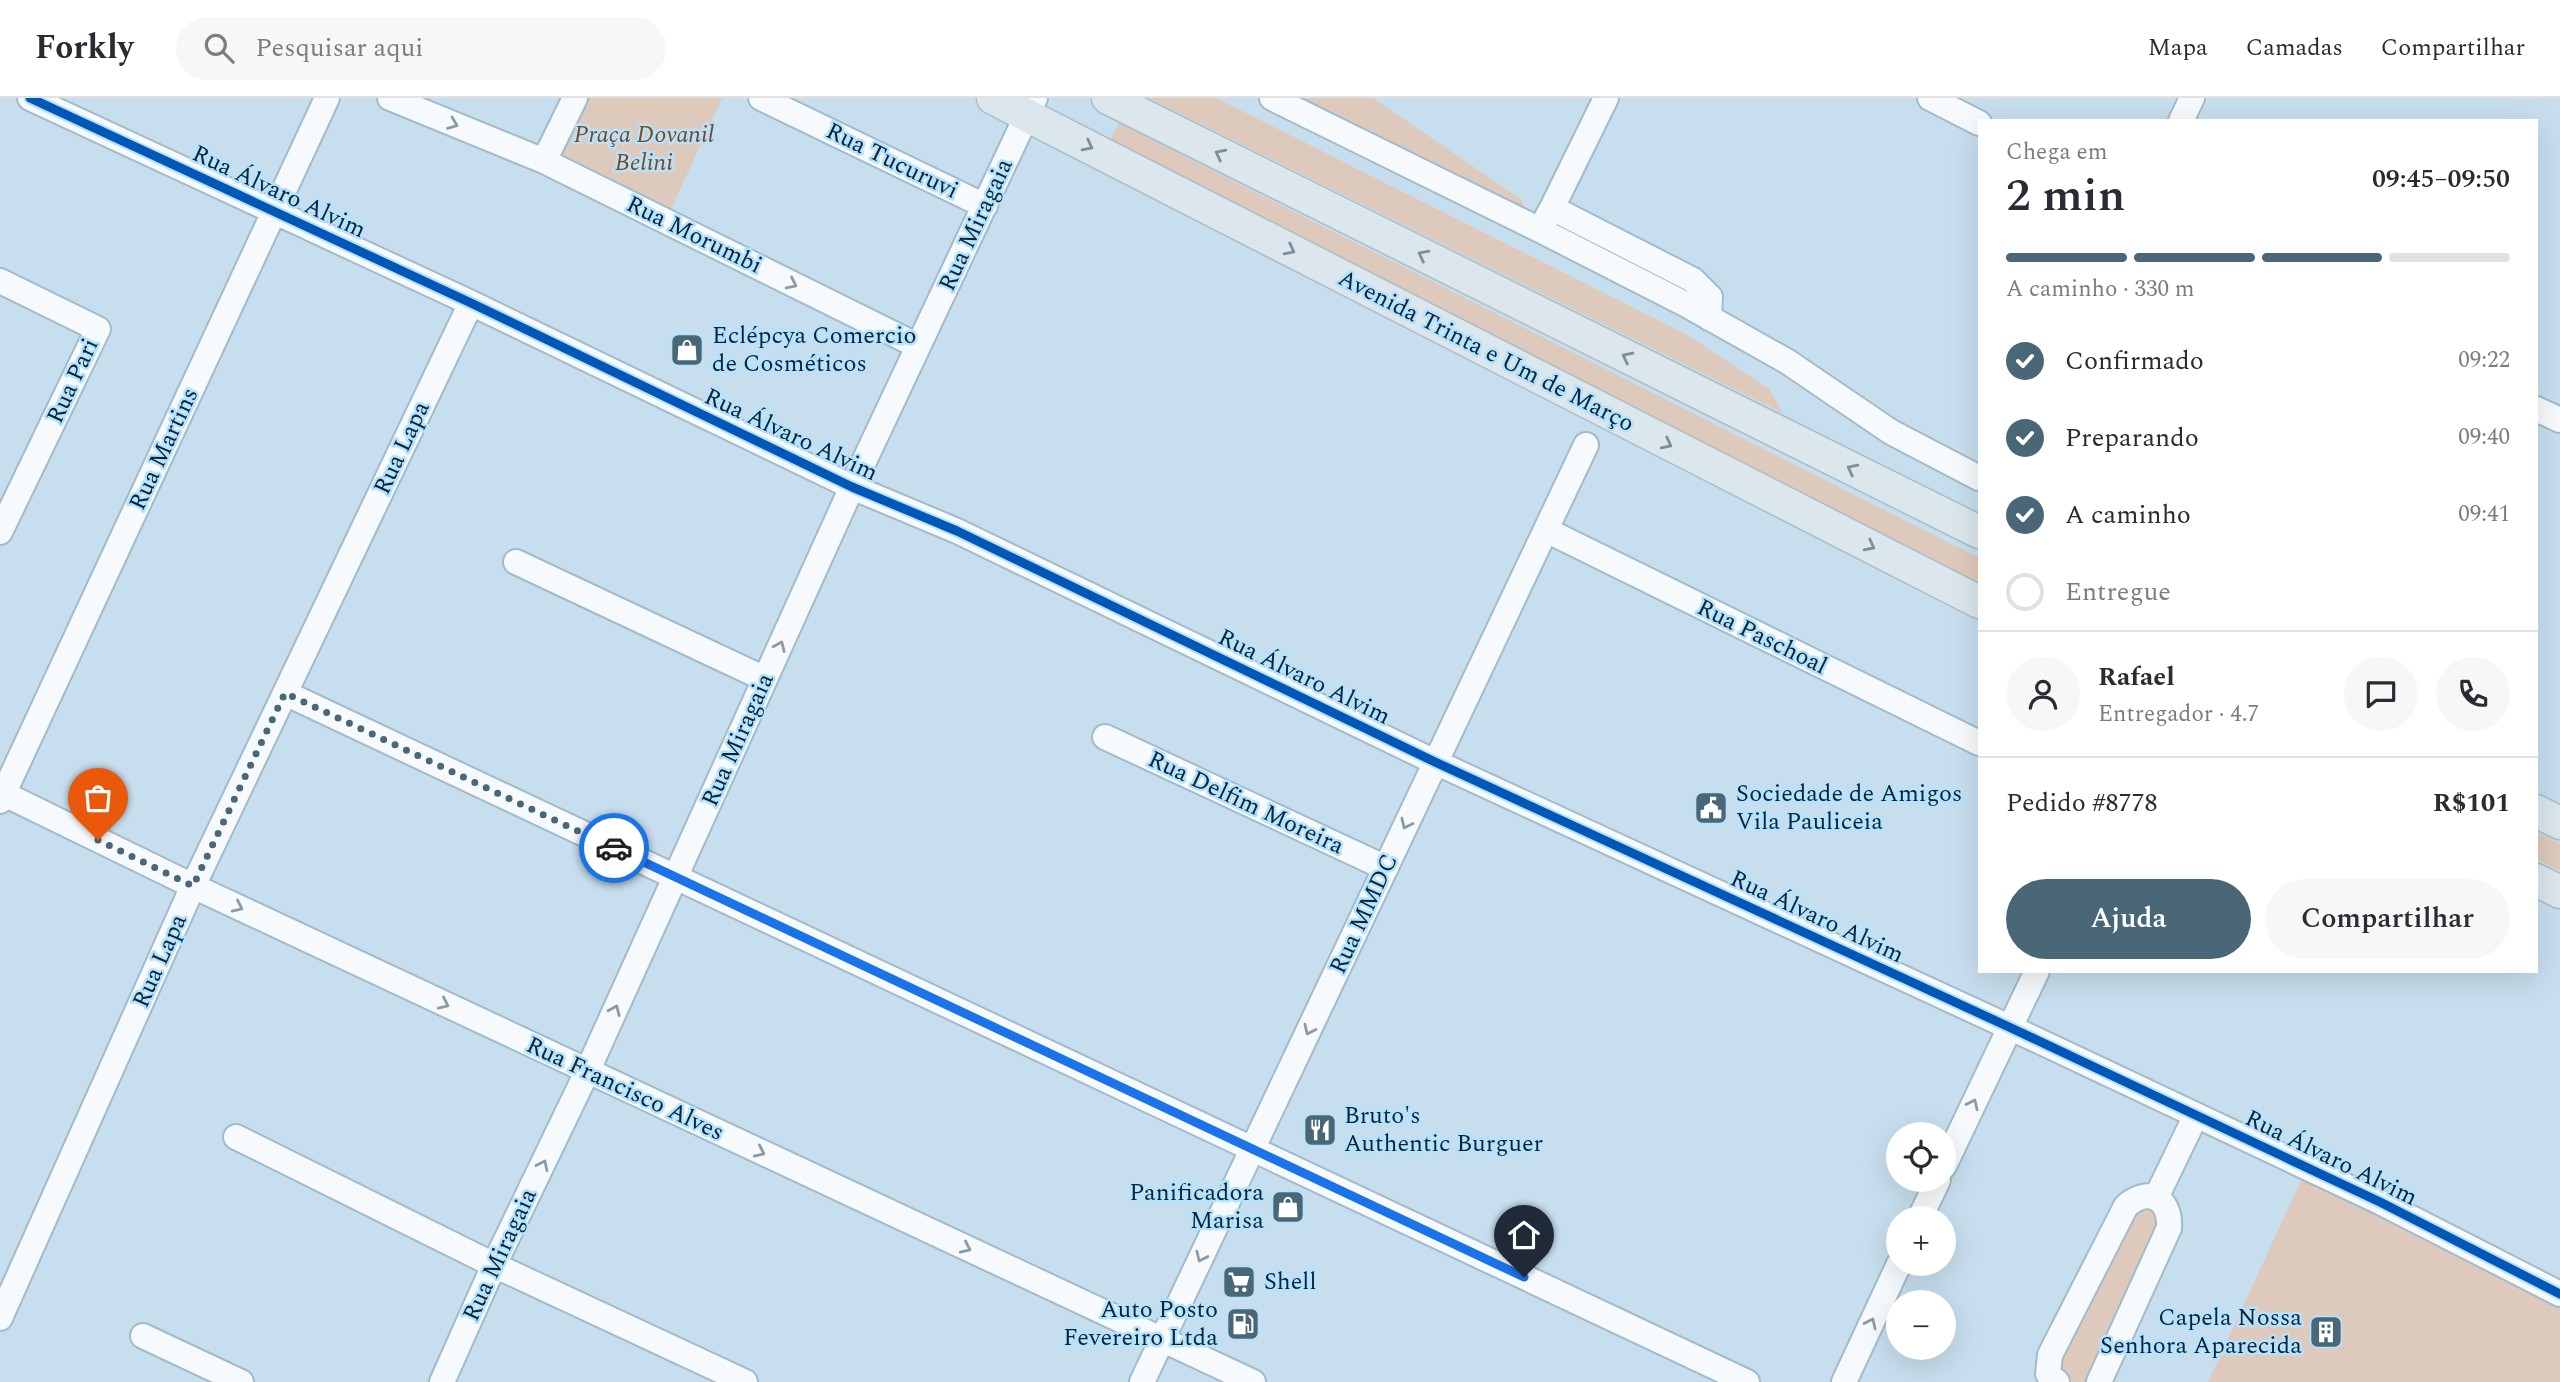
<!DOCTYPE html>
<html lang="pt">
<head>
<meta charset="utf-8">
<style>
  :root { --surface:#fff; --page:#f7f7f7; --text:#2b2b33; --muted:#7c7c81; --line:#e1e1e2; --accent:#4a6778 }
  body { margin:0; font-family:Spectral,serif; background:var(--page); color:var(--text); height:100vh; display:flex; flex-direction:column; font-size:26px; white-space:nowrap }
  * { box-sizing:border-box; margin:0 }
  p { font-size:23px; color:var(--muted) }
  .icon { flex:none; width:38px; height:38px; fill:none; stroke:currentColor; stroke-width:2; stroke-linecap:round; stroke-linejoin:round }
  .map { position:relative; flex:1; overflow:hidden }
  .sheet { position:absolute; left:1978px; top:21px; width:560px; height:854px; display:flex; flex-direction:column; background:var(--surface); border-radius:0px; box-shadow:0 7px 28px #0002 }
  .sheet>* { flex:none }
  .tools { position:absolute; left:1886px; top:1024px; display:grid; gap:14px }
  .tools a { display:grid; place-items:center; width:70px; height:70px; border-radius:50%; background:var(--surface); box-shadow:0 7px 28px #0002; font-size:35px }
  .pin { position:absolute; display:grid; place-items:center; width:60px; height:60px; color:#fff; margin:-72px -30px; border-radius:50% 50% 50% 0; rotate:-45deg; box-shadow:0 0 7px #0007 }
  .pin .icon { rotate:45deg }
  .courier { position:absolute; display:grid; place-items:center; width:70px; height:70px; margin:-35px; border:5px solid #1a73e8; border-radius:50%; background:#fff; color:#222; box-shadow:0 2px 9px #0007 }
  .overview em { font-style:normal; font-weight:600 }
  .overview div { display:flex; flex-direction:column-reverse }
  .overview { display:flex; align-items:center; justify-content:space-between; height:119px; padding:0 28px }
  h1 { font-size:46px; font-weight:600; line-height:52px }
  .bar { display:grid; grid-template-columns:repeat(4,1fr); gap:10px 7px; align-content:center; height:84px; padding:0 28px }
  .bar i { height:9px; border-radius:5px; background:var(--line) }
  .bar .current { background:var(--accent) }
  .bar p { grid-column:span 4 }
  .line { display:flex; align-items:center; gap:18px; padding:0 28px; border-top:2px solid var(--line) }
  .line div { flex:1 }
  .round { display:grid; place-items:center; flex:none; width:74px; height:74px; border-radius:37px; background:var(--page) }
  ol { padding:0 28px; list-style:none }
  li { display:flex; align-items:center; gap:21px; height:77px }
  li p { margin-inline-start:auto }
  li .icon { padding:7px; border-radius:50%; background:var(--accent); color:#fff; stroke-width:4 }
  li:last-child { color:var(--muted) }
  li i { width:38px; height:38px; border:4px solid var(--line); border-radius:50% }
  .primary-button { display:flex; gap:14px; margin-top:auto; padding:14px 28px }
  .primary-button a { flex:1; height:80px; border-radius:42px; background:var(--accent); color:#fff; font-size:28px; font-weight:600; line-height:80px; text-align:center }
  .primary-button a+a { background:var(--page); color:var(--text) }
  header { display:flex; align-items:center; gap:42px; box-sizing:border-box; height:98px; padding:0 35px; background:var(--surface); border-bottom:2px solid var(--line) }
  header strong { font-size:33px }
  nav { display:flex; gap:38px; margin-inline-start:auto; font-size:24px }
  .search { width:490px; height:63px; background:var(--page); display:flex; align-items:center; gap:18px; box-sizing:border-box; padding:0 24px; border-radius:38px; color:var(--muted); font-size:26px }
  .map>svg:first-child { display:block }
</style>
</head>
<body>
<header>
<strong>Forkly</strong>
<div class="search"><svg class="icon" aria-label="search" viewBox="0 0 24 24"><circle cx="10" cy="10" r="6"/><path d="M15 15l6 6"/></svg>Pesquisar aqui</div>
<nav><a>Mapa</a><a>Camadas</a><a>Compartilhar</a></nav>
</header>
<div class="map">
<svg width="2560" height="1284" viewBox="0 0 2560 1284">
  <rect width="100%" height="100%" fill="#c7deee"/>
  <path fill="#decabc" d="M578,0H722L668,118L549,61Z
    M1148,0H1216L1686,236L1769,291L1783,315Z
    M1302,0H1373L1522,102L1525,110L1524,112L1307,8Z
    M1119,25L1979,460V487L1108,46Z
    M2536,734L2560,746V773L2536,761Z
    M2304,1076L2560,1197V1284H2208Z
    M2134,1101L2168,1116L2089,1284H2073L2053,1275Z"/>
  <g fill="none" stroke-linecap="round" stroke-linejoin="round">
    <defs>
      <path id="minor" d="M30,0L471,205L852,389L957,433L1435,664L2009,929L2380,1104L2560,1196
        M390,0L544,63L918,248
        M761,0L985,108
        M1272,0L1540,132L1687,207L1788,264L1891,334L1979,380
        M1930,0L1979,25
        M2181,23L2192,0
        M544,63L575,0
        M1552,110L1606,0
        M1540,132L1552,110L1693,182L1710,199L1709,220
        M0,183L98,231L0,434
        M2536,311L2560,322
        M1546,432L1979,645
        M516,464L765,581
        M285,595L1747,1284
        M1105,639L1386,770
        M0,694L193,788L1253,1284
        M0,703L327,0
        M236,1039L494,1167L745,1284
        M1944,1068L2037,873
        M2156,1100L2195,1019
        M1920,1120L1938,1082
        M0,1220L193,788L471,205
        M143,1238L241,1284
        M442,1284L494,1167L587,974L852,389L1035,0
        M1142,1284L1586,347
        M1844,1284L1899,1166
        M2057,1284L2048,1276L2050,1257L2126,1108C2149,1088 2171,1101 2169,1130L2099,1284"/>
      <path id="major" d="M993,0L1979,504
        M1108,0L1979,434
        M2536,713L2560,725
        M2536,782L2560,794"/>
    </defs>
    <use href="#minor" stroke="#a1bbca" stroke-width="28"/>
    <use href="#major" stroke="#acbcc5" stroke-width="35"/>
    <use href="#minor" stroke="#f7fafc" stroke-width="24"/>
    <use href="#major" stroke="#dbe6ed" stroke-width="32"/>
    <defs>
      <path id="cycleway" d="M30,0L471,205L852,389L957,433L1435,664L2009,929L2380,1104L2560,1196"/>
    </defs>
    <use href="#cycleway" stroke="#b7e2fe" stroke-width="13"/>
    <use href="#cycleway" stroke="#0057b8" stroke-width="9"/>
  </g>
  <defs><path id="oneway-chevron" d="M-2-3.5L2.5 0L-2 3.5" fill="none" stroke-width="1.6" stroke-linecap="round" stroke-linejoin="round" transform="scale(1.75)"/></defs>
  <g stroke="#8b9ba4">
    <use href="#oneway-chevron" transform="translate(453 26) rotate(22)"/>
    <use href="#oneway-chevron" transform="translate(792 186) rotate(26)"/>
    <use href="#oneway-chevron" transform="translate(780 548) rotate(-66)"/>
    <use href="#oneway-chevron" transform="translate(1406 726) rotate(115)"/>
    <use href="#oneway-chevron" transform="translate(238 809) rotate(25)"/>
    <use href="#oneway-chevron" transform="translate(444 906) rotate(25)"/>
    <use href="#oneway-chevron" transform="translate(615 912) rotate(-66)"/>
    <use href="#oneway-chevron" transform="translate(1309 932) rotate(115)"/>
    <use href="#oneway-chevron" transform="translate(1973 1006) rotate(-65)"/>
    <use href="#oneway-chevron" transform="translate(760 1054) rotate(25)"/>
    <use href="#oneway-chevron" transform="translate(543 1067) rotate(-64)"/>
    <use href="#oneway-chevron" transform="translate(966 1150) rotate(25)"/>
    <use href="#oneway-chevron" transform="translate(1201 1159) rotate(115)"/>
    <use href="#oneway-chevron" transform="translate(1871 1225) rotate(-65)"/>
  </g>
  <g stroke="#7b909c">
    <use href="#oneway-chevron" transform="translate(1088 48) rotate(27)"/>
    <use href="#oneway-chevron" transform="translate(1220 56) rotate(-153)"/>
    <use href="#oneway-chevron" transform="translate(1290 152) rotate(27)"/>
    <use href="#oneway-chevron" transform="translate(1423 157) rotate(-153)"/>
    <use href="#oneway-chevron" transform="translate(1627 259) rotate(-153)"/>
    <use href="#oneway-chevron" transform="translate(1667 346) rotate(27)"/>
    <use href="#oneway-chevron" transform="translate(1852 371) rotate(-153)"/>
    <use href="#oneway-chevron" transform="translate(1870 448) rotate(27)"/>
  </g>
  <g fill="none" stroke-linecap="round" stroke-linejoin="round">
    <path stroke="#4a6778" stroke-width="7" stroke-dasharray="0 12.6" d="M98,742L193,788L285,595L614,750"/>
    <path stroke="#1a73e8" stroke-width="9" d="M614,750L1524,1179"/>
  </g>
  <defs>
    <symbol id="shop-square" viewBox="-11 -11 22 22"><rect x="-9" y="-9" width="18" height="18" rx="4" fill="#4a6778" stroke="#b7e2fe"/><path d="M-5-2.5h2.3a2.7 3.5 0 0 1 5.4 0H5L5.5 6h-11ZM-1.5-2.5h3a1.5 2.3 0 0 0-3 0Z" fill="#fff"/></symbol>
    <symbol id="civic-square" viewBox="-11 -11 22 22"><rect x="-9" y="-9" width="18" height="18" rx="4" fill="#4a6778" stroke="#b7e2fe"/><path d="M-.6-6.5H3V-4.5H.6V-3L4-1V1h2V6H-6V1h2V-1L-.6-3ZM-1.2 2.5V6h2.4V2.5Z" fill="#fff"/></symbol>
    <symbol id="restaurant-square" viewBox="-11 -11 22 22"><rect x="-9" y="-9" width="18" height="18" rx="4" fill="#4a6778" stroke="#b7e2fe"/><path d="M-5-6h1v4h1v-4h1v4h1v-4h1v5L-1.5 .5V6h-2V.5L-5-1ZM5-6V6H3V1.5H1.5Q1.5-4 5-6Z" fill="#fff"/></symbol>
    <symbol id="supermarket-square" viewBox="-11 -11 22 22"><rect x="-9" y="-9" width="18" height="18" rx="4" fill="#4a6778" stroke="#b7e2fe"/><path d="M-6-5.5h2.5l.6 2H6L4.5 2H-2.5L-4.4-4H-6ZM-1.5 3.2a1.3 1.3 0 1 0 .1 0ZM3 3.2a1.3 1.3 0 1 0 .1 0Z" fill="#fff"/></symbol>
    <symbol id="fuel-square" viewBox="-11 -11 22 22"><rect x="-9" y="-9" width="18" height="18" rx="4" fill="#4a6778" stroke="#b7e2fe"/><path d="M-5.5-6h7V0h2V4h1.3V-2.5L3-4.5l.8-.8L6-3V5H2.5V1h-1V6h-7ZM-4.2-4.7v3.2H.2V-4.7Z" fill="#fff"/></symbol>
    <symbol id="building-square" viewBox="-11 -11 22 22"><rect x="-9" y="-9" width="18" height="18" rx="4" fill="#4a6778" stroke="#b7e2fe"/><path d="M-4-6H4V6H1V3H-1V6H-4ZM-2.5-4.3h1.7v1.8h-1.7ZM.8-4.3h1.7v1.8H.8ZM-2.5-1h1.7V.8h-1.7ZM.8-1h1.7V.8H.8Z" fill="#fff"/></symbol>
  </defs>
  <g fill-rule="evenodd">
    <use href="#shop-square" x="668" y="233" width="38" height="38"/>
    <use href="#civic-square" x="1692" y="691" width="38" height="38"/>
    <use href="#restaurant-square" x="1301" y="1013" width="38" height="38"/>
    <use href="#shop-square" x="1269" y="1090" width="38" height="38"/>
    <use href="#supermarket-square" x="1220" y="1165" width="38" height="38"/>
    <use href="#fuel-square" x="1224" y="1207" width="38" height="38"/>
    <use href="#building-square" x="2307" y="1215" width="38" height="38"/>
  </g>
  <g text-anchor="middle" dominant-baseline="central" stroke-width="5" stroke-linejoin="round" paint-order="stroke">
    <g font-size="24" font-style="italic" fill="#7f4717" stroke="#b7e2fe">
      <text x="644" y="37">Praça Dovanil<tspan x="644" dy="28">Belini</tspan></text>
    </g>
    <g font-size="24" fill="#062738" stroke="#b7e2fe">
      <text transform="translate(892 63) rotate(26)">Rua Tucuruvi</text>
      <text transform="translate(279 94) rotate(25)">Rua Álvaro Alvim</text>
      <text transform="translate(976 127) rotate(-65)">Rua Miragaia</text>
      <text transform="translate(694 137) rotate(26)">Rua Morumbi</text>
      <text transform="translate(1486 253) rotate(27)">Avenida Trinta e Um de Março</text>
      <text transform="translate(73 283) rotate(-65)">Rua Pari</text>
      <text transform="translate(791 337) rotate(25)">Rua Álvaro Alvim</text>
      <text transform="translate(402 350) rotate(-65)">Rua Lapa</text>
      <text transform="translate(164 351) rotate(-65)">Rua Martins</text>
      <text transform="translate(1762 539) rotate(26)">Rua Paschoal</text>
      <text transform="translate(1304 579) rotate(26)">Rua Álvaro Alvim</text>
      <text transform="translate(738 642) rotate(-66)">Rua Miragaia</text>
      <text transform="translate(1246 705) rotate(25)">Rua Delfim Moreira</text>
      <text transform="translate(1364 816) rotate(-65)">Rua MMDC</text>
      <text transform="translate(1817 819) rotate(25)">Rua Álvaro Alvim</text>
      <text transform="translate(160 863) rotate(-66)">Rua Lapa</text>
      <text transform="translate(625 991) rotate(25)">Rua Francisco Alves</text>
      <text transform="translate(2331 1060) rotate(26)">Rua Álvaro Alvim</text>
      <text transform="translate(500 1157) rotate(-65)">Rua Miragaia</text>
    </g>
    <g font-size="24" fill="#062738" stroke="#b7e2fe" text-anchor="start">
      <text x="712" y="238">Eclépcya Comercio<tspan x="712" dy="28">de Cosméticos</tspan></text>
      <text x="1736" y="696">Sociedade de Amigos<tspan x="1736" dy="28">Vila Pauliceia</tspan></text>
      <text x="1344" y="1018">Bruto's<tspan x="1344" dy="28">Authentic Burguer</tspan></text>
      <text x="1264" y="1095" text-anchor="end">Panificadora<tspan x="1264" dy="28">Marisa</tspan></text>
      <text x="1264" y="1184">Shell</text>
      <text x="1218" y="1212" text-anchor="end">Auto Posto<tspan x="1218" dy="28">Fevereiro Ltda</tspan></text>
      <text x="2302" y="1220" text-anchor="end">Capela Nossa<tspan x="2302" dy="28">Senhora Aparecida</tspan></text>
    </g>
  </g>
</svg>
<div class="tools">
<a><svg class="icon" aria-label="locate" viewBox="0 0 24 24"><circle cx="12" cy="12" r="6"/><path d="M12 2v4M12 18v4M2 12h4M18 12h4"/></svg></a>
<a>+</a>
<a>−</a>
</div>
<div class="pin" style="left:98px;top:742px;background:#ea580c"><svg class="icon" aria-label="bag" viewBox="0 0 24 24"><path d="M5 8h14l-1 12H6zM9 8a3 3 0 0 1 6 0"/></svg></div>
<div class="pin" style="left:1524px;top:1179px;background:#1f2937"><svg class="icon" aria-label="home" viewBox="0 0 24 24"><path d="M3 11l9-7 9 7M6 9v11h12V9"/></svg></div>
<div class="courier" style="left:614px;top:750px"><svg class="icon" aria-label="car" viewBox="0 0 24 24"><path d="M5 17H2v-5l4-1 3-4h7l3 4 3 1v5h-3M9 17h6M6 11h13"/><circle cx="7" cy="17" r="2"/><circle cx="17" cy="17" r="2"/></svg></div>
<section class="sheet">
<div class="overview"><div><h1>2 min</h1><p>Chega em</p></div><em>09:45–09:50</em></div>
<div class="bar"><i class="current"></i><i class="current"></i><i class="current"></i><i></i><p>A caminho · 330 m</p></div>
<ol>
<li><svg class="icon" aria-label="check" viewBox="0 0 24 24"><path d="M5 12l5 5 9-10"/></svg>Confirmado<p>09:22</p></li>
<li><svg class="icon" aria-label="check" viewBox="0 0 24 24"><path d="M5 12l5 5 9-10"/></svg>Preparando<p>09:40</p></li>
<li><svg class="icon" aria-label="check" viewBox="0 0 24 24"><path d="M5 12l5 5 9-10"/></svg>A caminho<p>09:41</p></li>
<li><i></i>Entregue</li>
</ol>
<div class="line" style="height:126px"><a class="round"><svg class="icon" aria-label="person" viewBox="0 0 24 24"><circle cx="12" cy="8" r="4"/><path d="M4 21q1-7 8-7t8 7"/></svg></a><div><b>Rafael</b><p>Entregador · 4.7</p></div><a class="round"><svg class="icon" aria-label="chat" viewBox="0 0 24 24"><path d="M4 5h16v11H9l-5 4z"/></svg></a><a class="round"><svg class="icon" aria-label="phone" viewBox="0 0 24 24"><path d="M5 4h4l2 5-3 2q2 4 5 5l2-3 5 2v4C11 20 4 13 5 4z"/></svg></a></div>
<div class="line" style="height:91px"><div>Pedido #8778</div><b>R$101</b></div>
<div class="primary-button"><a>Ajuda</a><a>Compartilhar</a></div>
</section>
</div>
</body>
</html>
